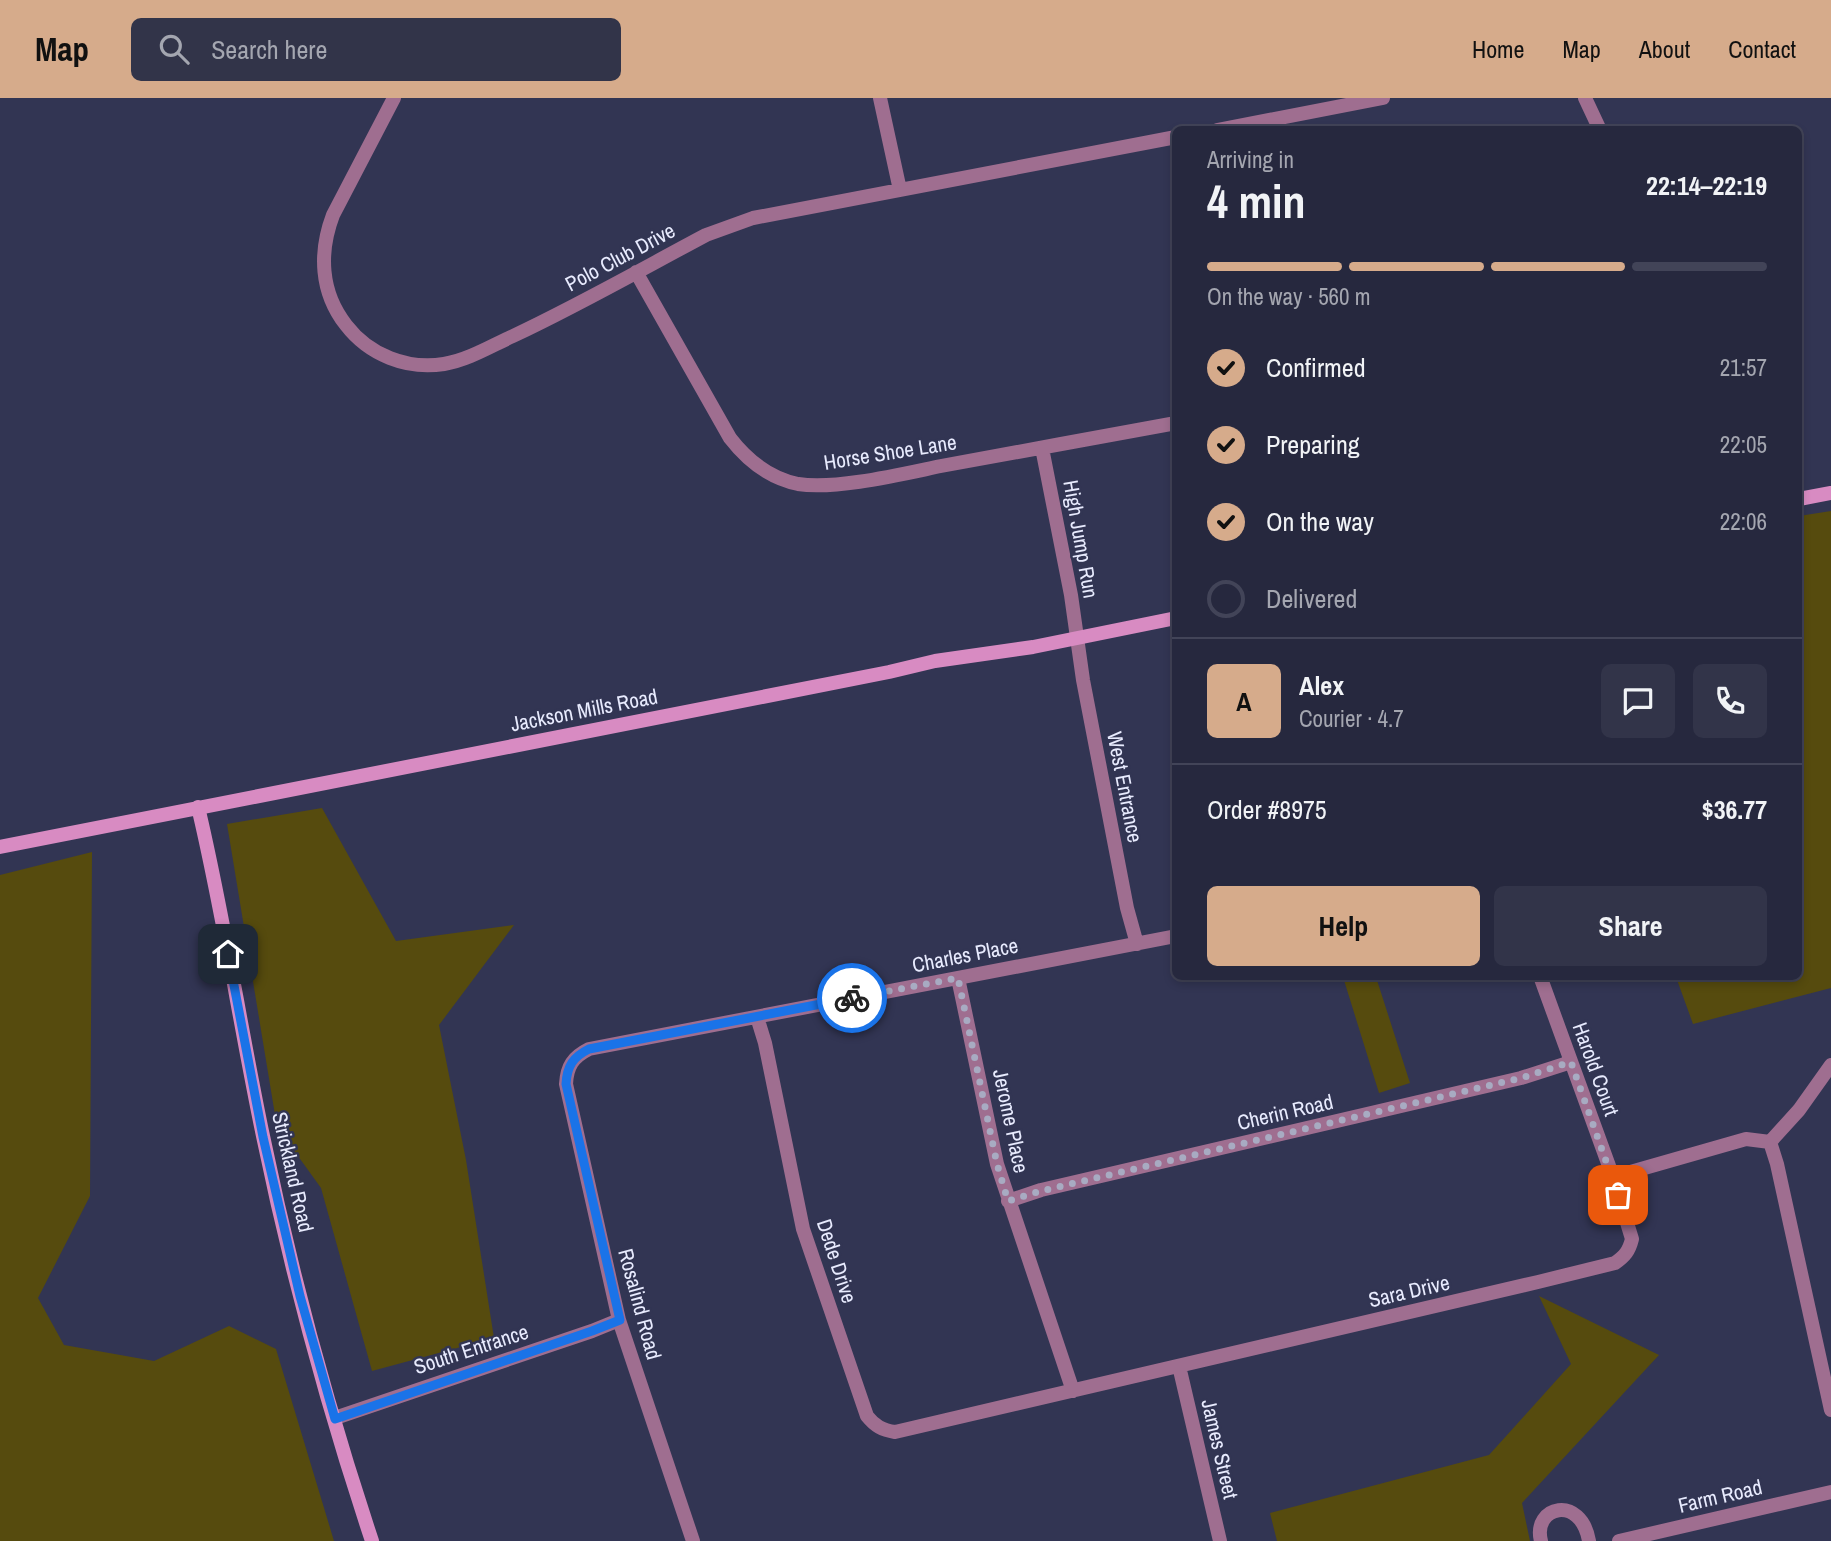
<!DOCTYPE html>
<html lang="en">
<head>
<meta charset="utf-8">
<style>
  :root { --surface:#26283e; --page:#323449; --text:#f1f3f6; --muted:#a4a6b0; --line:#424458; --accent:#d6ab8b }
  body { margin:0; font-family:"Archivo Narrow",sans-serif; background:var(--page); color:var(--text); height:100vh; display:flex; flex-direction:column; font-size:26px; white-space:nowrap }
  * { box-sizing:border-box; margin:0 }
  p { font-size:23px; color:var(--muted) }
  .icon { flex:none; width:38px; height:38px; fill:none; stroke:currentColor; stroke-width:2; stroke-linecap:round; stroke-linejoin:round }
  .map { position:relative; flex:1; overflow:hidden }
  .panel { position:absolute; left:1172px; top:28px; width:630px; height:854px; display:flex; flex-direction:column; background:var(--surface); border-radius:10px; box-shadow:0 4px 10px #0003,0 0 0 2px var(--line) }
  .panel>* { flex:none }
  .pin { position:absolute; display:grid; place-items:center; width:60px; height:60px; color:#fff; margin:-30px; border-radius:14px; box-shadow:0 4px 10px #0006 }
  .courier { position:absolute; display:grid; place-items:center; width:70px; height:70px; margin:-35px; border:5px solid #1a73e8; border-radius:50%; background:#fff; color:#222; box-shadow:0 2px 9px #0007 }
  .headline em { font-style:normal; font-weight:700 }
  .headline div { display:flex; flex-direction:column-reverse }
  .headline { display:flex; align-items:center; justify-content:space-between; height:119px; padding:0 35px }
  h1 { font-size:46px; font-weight:700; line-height:52px }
  .bar { display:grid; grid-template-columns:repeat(4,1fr); gap:10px 7px; align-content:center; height:84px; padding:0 35px }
  .bar i { height:9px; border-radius:5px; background:var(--line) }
  .bar .current { background:var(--accent) }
  .bar p { grid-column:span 4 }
  .line { display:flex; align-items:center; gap:18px; padding:0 35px; border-top:2px solid var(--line) }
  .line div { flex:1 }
  .round { display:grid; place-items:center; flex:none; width:74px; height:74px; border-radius:10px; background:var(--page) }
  ol { padding:0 35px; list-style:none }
  li { display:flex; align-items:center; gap:21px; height:77px }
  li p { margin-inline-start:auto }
  li .icon { padding:7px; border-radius:50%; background:var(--accent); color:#111; stroke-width:4 }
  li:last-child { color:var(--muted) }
  li i { width:38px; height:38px; border:4px solid var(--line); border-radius:50% }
  .cta { display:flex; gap:14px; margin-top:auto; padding:14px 35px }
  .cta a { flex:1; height:80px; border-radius:10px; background:var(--accent); color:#111; font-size:28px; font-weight:700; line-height:80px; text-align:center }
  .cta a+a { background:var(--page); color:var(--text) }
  header { display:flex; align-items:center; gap:42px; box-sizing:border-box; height:98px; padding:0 35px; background:var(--accent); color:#111 }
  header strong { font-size:33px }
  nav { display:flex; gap:38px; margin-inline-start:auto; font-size:24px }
  .search { width:490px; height:63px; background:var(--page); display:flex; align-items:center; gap:18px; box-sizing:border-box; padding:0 24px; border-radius:10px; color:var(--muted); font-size:26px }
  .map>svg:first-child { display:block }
</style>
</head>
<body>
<header>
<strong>Map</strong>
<div class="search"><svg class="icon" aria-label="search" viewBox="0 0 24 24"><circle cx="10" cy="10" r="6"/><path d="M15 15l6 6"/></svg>Search here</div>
<nav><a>Home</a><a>Map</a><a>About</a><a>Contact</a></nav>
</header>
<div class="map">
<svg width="1831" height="1443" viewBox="0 0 1831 1443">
  <rect width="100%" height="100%" fill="#323553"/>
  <path fill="#564b0e" d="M1831,413V890L1693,926L1676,879L1799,878V418Z
    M322,710L396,843L514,827L439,927L466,1062L494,1240L372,1273L321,1090L277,1029L227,726Z
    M92,754L90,1098L38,1200L64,1247L154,1263L229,1228L276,1251L334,1443H0V777Z
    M1343,879H1376L1410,985L1379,995Z
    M1539,1198L1659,1257L1522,1405L1530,1443H1277L1270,1415L1489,1357L1571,1266Z"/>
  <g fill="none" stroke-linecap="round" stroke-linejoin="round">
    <path stroke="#9f6e90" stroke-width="14" d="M394,0L333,117C319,154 320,194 346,227C369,257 407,272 444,266C468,262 491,248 513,238C579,207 642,171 706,137L753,120L1176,39
      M880,0L900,92
      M1585,0L1600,32
      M1217,32L1383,0
      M636,174L730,340C747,362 769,380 798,386C836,392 902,376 941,368C1019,353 1098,340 1176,325
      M1042,350L1071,497L1083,582L1127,810L1137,846
      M958,880L997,1066L1073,1293
      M757,919L765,945L803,1131L867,1318C875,1328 882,1332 895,1334L1538,1184L1615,1165C1625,1158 1629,1153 1632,1141L1613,1079L1540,878
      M1770,1044L1777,1066L1831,1312
      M1770,1044L1799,1012L1831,967
      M1613,1079L1746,1041L1770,1044
      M1008,1103L1041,1092L1521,980L1571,964
      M1179,1268L1220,1443
      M335,1320L592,1233L619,1222
      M693,1443L619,1222L566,986C567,968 573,959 589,951L1176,838
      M1541,1443C1532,1408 1581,1396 1589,1443
      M1619,1443L1831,1394"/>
    <path stroke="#d88bc2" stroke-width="14" d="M1799,401L1831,395
      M198,709C224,818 240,928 263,1038C291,1174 328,1311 372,1443
      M0,749L889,574L935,563L1033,549L1176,520"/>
  </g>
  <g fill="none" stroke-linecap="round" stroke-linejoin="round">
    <path stroke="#a8abc2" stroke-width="7" stroke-dasharray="0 12.6" d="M852,900L958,880L997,1066L1008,1103L1041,1093L1521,980L1571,964L1618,1097"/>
    <path stroke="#1a73e8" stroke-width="9" d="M228,856L263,1039L300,1198L335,1321L592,1233L620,1222L566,986C567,968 573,959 589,951L852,900"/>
  </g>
  <g text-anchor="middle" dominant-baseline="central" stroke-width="5" stroke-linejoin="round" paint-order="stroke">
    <g font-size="21" fill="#e8ebfe" stroke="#323553">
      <text transform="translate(620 159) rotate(-28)">Polo Club Drive</text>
      <text transform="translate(890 354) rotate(-9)">Horse Shoe Lane</text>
      <text transform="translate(1081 441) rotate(80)">High Jump Run</text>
      <text transform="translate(584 612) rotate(-11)">Jackson Mills Road</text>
      <text transform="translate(1125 689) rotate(79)">West Entrance</text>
      <text transform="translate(965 857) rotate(-11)">Charles Place</text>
      <text transform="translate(1596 971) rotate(70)">Harold Court</text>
      <text transform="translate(1285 1014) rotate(-13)">Cherin Road</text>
      <text transform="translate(1011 1023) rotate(78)">Jerome Place</text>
      <text transform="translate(293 1074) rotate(77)">Strickland Road</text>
      <text transform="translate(837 1163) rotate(72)">Dede Drive</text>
      <text transform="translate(1409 1193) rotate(-13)">Sara Drive</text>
      <text transform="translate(640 1206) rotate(75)">Rosalind Road</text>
      <text transform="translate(471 1251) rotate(-18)">South Entrance</text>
      <text transform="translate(1220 1351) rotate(77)">James Street</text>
      <text transform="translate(1720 1398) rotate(-13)">Farm Road</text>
    </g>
  </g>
</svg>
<div class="pin" style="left:1618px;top:1097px;background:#ea580c"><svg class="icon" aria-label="bag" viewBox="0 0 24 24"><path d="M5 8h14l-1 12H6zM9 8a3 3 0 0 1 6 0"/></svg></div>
<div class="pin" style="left:228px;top:856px;background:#1f2937"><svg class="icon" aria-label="home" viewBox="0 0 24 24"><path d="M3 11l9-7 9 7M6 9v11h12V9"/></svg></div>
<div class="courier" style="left:852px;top:900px"><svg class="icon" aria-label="bike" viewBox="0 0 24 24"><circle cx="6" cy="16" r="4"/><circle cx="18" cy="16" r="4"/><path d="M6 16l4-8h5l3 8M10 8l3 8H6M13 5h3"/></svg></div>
<section class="panel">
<div class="headline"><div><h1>4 min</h1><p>Arriving in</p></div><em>22:14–22:19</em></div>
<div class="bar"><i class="current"></i><i class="current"></i><i class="current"></i><i></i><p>On the way · 560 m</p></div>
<ol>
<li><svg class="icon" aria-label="check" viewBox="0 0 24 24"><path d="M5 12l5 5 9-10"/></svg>Confirmed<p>21:57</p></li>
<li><svg class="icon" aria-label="check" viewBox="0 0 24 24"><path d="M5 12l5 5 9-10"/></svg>Preparing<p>22:05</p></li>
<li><svg class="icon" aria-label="check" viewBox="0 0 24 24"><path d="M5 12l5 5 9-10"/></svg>On the way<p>22:06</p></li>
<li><i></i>Delivered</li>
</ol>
<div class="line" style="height:126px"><b class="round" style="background:var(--accent);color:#111">A</b><div><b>Alex</b><p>Courier · 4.7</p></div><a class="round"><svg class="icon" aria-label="chat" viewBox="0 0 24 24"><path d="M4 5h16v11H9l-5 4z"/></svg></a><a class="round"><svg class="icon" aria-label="phone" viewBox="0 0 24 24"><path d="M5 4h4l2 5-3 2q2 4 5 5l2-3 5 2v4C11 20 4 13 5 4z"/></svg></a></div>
<div class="line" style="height:91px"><div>Order #8975</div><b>$36.77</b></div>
<div class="cta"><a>Help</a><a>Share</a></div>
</section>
</div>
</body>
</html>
